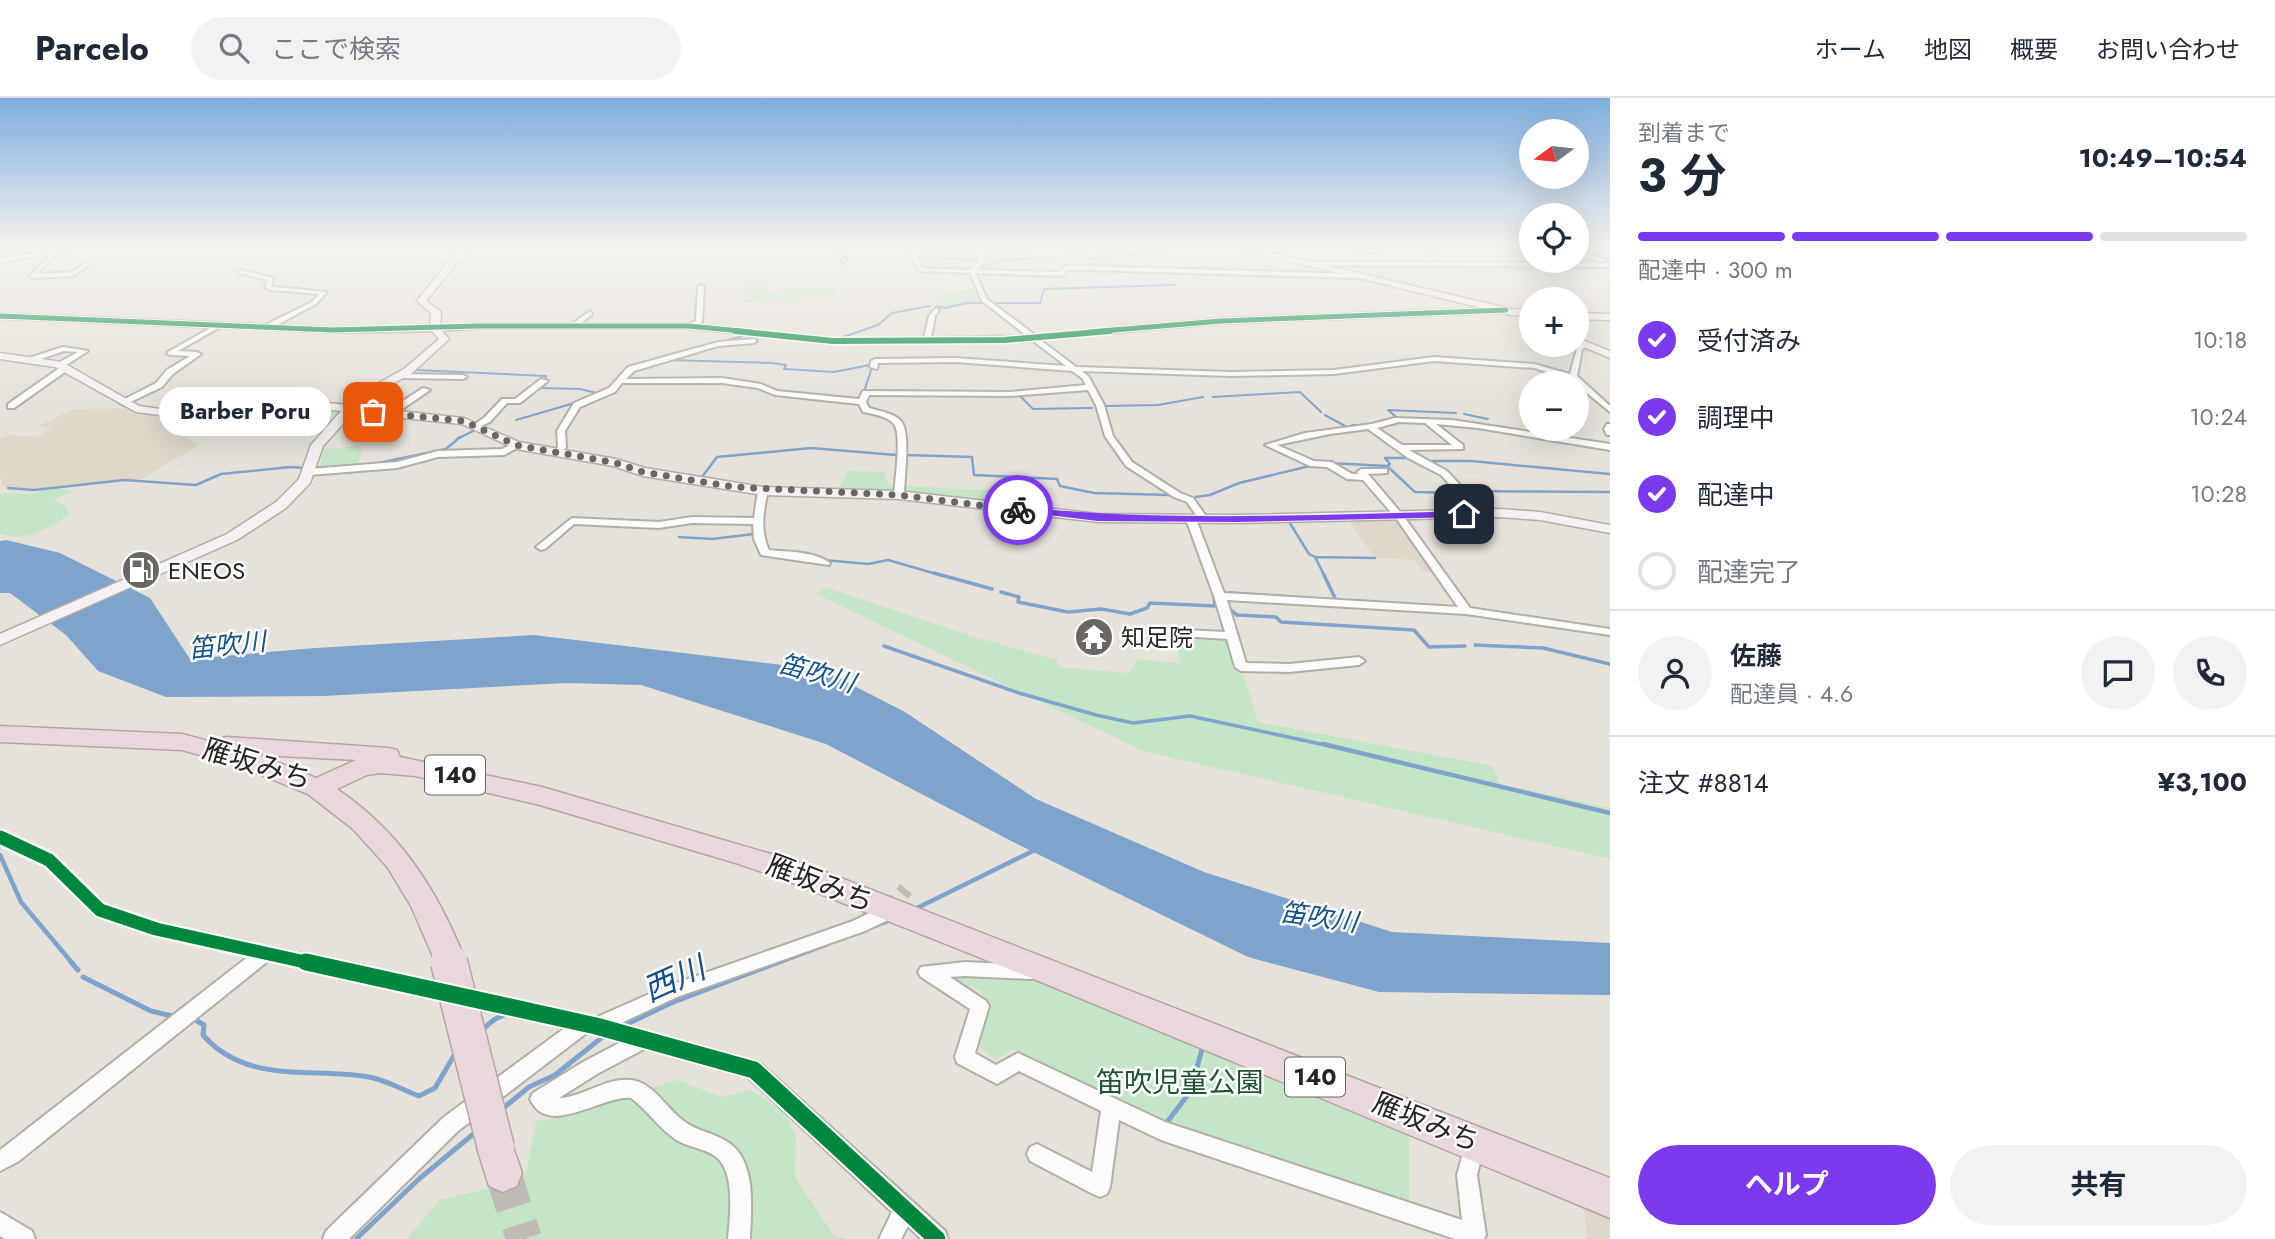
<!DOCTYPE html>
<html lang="ja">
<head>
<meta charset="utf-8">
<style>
  :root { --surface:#fff; --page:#f2f2f3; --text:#1f2937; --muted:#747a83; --line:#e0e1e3; --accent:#7c3aed }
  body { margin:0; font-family:Jost,"Noto Sans JP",sans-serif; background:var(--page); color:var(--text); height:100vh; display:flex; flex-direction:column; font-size:26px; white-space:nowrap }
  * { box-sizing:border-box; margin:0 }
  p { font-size:23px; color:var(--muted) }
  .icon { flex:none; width:38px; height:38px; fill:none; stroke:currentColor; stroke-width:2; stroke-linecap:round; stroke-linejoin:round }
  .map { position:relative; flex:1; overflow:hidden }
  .sheet { display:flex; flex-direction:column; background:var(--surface); width:665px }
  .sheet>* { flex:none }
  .needle { width:46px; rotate:255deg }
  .fabs { position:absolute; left:1519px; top:21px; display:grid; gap:14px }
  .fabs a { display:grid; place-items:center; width:70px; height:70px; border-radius:50%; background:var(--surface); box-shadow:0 7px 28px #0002; font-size:35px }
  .pin { position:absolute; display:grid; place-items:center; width:60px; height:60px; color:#fff; margin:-30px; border-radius:14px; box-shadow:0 4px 10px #0006 }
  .courier { position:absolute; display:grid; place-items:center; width:70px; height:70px; margin:-35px; border:5px solid #7c3aed; border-radius:50%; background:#fff; color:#222; box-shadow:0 2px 9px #0007 }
  .bubble { position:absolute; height:49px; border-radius:24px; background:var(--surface); box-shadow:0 7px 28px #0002; font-size:23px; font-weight:700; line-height:49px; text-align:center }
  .headline em { font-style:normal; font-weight:700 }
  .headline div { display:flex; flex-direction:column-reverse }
  .headline { display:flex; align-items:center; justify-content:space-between; height:119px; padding:0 28px }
  h1 { font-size:46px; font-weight:700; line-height:52px }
  .bar { display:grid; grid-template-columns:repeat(4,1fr); gap:10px 7px; align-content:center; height:84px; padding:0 28px }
  .bar i { height:9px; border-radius:5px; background:var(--line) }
  .bar .active { background:var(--accent) }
  .bar p { grid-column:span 4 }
  .line { display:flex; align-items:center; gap:18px; padding:0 28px; border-top:2px solid var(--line) }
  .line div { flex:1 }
  .round { display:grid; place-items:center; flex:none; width:74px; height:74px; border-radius:37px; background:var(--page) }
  ol { padding:0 28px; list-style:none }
  li { display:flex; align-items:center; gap:21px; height:77px }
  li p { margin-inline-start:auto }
  li .icon { padding:7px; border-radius:50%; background:var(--accent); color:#fff; stroke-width:4 }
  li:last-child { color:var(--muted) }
  li i { width:38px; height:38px; border:4px solid var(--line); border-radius:50% }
  .cta { display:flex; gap:14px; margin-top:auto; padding:14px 28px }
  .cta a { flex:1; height:80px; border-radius:42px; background:var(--accent); color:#fff; font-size:28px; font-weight:700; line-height:80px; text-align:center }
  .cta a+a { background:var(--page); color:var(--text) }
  header { display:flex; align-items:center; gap:42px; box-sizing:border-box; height:98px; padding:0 35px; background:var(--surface); border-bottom:2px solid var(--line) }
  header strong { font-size:33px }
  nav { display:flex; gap:38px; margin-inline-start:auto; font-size:24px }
  .search { width:490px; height:63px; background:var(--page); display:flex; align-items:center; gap:18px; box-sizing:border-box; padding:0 24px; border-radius:38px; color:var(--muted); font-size:26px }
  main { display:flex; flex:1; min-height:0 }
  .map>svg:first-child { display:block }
</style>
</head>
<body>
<header>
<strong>Parcelo</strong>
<div class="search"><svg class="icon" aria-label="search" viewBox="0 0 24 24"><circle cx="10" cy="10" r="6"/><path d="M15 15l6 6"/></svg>ここで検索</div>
<nav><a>ホーム</a><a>地図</a><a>概要</a><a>お問い合わせ</a></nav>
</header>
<main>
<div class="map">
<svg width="1610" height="1141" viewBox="0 0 1610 1141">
  <rect width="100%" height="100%" fill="#e6e2da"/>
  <path fill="#dfd8c9" d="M126,310L155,316L188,314V338L191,343L199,347L140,382L35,391L3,388L0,379V341L10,337L36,339L52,330L39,328L73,311Z
    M1401,420L1442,477L1424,474L1414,462L1375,460L1348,421Z
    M1584,1108L1610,1119V1141H1587Z"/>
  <path fill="#c4e6c7" d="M756,182L763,184L768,191V196H780L782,189H834L836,199L832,201L744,205L743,188L748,183Z
    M966,192L979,194L980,202C963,206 942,214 930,199Z
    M267,304L335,311L341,314L330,325H249Z
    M357,348L362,353L356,369L318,371L325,351Z
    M847,373L884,374L888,387L1041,395L1034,409L927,397L839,392Z
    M50,391H70L72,394L54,402L66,408L70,416C46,431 29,444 0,436V395L28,396Z
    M826,489L965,536L1056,562L1060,569L1128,575L1134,569L1136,561L1180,565L1176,540L1234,544L1258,624L1493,668L1500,686L1610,710V761L1143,653L816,496Z
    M940,877L1039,879L1409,1020V1105L1161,1032L1012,951L996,962L970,941L983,894Z
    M677,982L722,999L751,992L784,1014L796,1038L795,1079L834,1138L847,1141H407L439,1102L486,1091L526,1076L536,1023L557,1020Z"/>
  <path fill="#7ea4cd" d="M6,442L60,455L150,500L190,561L315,550L534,537L823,572L905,614L1036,701L1204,774L1392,834L1610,845V897L1379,894L1248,859L1017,746L826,646L641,587L566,585L324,598L166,599L98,573L66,537L10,495H0V443Z"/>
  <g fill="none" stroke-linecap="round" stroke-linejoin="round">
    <path stroke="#7ea4cd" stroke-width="2" d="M919,159L980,162
      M1087,161L1134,157L1133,152
      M977,172L998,162L1081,158L1083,161
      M937,208L945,210L967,205H1040L1044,191L1174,187
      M843,239L878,227L892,215L930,208
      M721,244L750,236
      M668,262L772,265L786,267L784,271L834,274L870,267
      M415,272L546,278L545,282
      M538,290L580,291L597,295
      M1018,296L1033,311L1092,310
      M863,297L872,269
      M910,297H927
      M1213,299L1300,294L1321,314
      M1105,308L1158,307L1203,299
      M1464,316L1488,321
      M1325,317L1345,328
      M516,322L578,304
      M1388,322L1396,319L1388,312L1456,315
      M1352,327H1363
      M457,341L477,331"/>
    <path stroke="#7ea4cd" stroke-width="2.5" d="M907,357L972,359L974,377L1057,381L1060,388L1094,395L1169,397
      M1428,363H1471L1610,376
      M1329,365L1387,368L1390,366L1385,360H1409
      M374,366L446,351L460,339
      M1387,368L1415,394L1455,395
      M702,379L717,359L811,350L896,357
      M8,390L34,392L124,382L196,387L221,376L290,369L306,370
      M1467,393L1610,394
      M1196,399L1210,397L1239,385L1310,368
      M1288,422L1309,456L1315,459
      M679,439L712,441L754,436
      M824,462L868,466L888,462L940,477
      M1324,477L1315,459L1375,460"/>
    <path stroke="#7ea4cd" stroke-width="3.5" d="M934,475L992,491
      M1001,494L1019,499L1018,504L1068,514L1101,511L1130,516L1147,510L1150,505L1215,508L1214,499
      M1230,495L1336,502L1323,475
      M1228,510L1237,517L1276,519L1281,524L1414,532L1429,549L1465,548
      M1475,547L1543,550L1610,566
      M884,548L1019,595L1096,617L1133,625L1190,618L1330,648"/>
    <path stroke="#7ea4cd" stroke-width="4.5" d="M1323,646L1610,715
      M0,757L21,804L73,866
      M913,812L1035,752
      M875,828L891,822
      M775,866L828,846"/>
    <path stroke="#7ea4cd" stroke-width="5" d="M71,864L78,872
      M83,879L151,913L176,919
      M194,921L204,927L203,937C247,987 310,969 369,979C386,982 403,992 419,998L435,990L456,954
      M621,929L671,905L779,864
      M483,931L495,921L509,915
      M501,1012L529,989L555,977L605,937
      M1164,1028L1190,994L1203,948
      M356,1141L419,1081L477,1033"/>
    <path stroke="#c0bcb5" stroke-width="15" stroke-dasharray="15 8" stroke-linecap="butt" d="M887,813L906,791"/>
    <path stroke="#c0bcb5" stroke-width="36" stroke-dasharray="36 18" stroke-linecap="butt" d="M503,1075L524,1141"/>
    <defs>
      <path id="street" d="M61,149H69L59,154L37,176L72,174L85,165L90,166L73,178L32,180L30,177L52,156L0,164V160L53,153Z
        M830,149H835L848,165H844Z
        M911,149H1040L982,152L985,162L977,172L1059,174L1065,168H1086L1358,176L1361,178L1358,180L1086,172H1067L1061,178L975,175L987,201L1035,237L1221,221L1506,210L1509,212L1506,214L1221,225L1039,241L1076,269L1231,274L1334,272L1434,259L1534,266L1570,276L1578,247L1587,245L1590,247L1582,251L1577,278L1610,308V314L1570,281L1534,270L1434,263L1334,276L1231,278L1082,273L1089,279L1104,307L1113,338L1132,364L1180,395L1193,400L1208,421L1203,424L1200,423L1187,404L1174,399L1126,368L1105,338L1096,307L1088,292L1010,298L869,297L866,304L869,310C879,313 894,315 901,323C911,335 904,380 904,397L899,400L894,397C895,382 902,337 894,326C887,318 873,316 863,314L859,306L775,297L758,290L722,285H622L615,294L580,309L565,333L566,349L561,356L554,354L558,349L557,333L574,305L609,290L628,269L718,244L754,241L757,243L754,245L718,248L634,273L626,281L722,280L761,286L777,293L859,301L863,293H866L1010,294L1086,287L1082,280L1072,273L955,264L878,265L877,271L870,269L871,263L875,261L955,260L1066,268L1032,242L1004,244L833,245L689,230H477L435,233L333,234L220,229L178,253L197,254L201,256L173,276L162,289L124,307L120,305L121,303L156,285L167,272L190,258L170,257L167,255L168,254L212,229L0,220V216L265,227L312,204L319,196L271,192L265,189L268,182L238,175L240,172L273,180L271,188L274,189L327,194L316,206L275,228L333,230L435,229L477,226H572L590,213L592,216L580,226H688L696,223L698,189L701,187L704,189L702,224L697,227L833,241L924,240L929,218L936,210L939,212L935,218L931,240L1027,238L982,203L970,175L919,173L912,159L914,155ZM976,152L979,162L971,172L923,170L918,159L919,153Z
        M1083,149H1169L1167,151Z
        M1346,149H1364L1382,153L1379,155Z
        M1424,149H1429L1431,157H1427Z
        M1577,152L1605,162L1606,163L1601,164L1577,156Z
        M1306,164L1610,165V169L1304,167Z
        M63,249L88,253L66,267L70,269L69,271L14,310H8V306L61,269H58V265L78,254L64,253L32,264L28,262L29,260Z
        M399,276L463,277L467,279L463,281L402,280H399Z
        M541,281L548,283L520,305H507L490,324L476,330L472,328L484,320L502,301H515Z
        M423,290L430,292L392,318H386V314Z
        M1395,320L1452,322L1610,346V352L1478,330L1436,326L1463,347V351L1409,352L1447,373L1485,414L1487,416L1482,419L1479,418L1441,377L1408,360L1368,331L1330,336L1277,347L1314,363L1332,364L1352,376H1358L1357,374L1361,371H1387V375L1368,376L1402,416L1470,510L1610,531V537L1466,516L1227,502L1246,565L1289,566L1359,559L1365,563L1359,567L1289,574L1241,573L1235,569L1227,541L1180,538L1178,536L1180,534L1184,532L1225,534L1214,498L1186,421L1191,418L1196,421L1224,495L1458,509L1396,420L1363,382L1347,381L1327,369L1310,368L1265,347L1305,335L1372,326ZM1399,324L1425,325L1452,347H1402L1377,330Z
        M1607,326H1610V337H1607L1604,331Z
        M516,344L519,345V349L504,357L438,359L397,370L309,377L305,374L309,371L397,364L438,353L502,351Z
        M763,390L768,393C763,413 760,433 769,452C788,454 814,453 830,465L829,467L761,457L754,441L753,426L692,425L659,430L574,426L545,451L541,452L536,449L572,420L659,424L692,419L754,420L758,393Z
        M0,734L54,758L106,808L156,824L595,920L665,889L853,823C864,818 878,808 890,811L892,816L890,821L865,833L677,899L619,926L761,966L945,1133L948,1141H921L908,1128L901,1141H879L892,1114L748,979L646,950L597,976L559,1000C584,999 606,979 631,982C652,984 666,1009 681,1021C696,1034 714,1034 729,1045C757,1064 751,1112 750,1141H728C730,1118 736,1073 715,1058C703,1050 687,1049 675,1041C658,1029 647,1012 631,1000C602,997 548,1041 530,1001L533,995L583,964L623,943L588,934L458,1033L349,1141H323L326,1133L444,1019L566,929L268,863L19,1063L0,1073V1052L249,858L156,838L94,816L44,766L0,745Z
        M965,864L1031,867L1037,869L1040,874L1037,879L1031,881L965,878L950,879L986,903L989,908L975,955L996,967L1018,955L1165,1024L1462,1122L1457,1077L1467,1041L1474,1038L1481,1041L1484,1048L1477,1077L1486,1137L1484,1141H1455L1161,1042L1119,1022L1110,1089L1107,1096L1100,1099L1093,1096L1030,1063L1027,1056L1030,1049L1037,1046L1092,1074L1101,1013L1019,973L997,986L957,965L955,959L970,911L921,879L918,874L921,869Z
        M0,1114L32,1133L35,1141H5L0,1138Z"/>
      <path id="secondary" d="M466,149H475L459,162L426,203L441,214L440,231L449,241L412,275L376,295L360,309L464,320L519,344L616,361L645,370L763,389L899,393L1098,416L1237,417L1500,411L1540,414L1610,427V435L1540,422L1500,419L1237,425L1098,424L899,401L763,397L643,378L613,368L516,351L462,326L353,315L323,348L310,385L286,410L237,442L0,547V536L227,436L276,404L299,381L311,347L341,313L286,307L160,317L136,314L55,269L0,261V255L62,264L139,308L160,311L286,301L348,307L368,291L404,271L439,241L430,231L431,215L417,203L453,158Z
        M1232,149H1247L1511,211L1531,212V218L1511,217Z
        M1577,215L1610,216V222L1577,221Z
        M1577,240L1610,253V260L1577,246Z"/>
      <path id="highway" d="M0,628L182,636L216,645L218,641L227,639L388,650L397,652L400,659L542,689L805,766L1610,1080V1120L1029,879L785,782L739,766L540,707L415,678L380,675L367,677L337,691C400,734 436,790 464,859L459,868L448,872L437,868L411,808L388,770L353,731L308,696L242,669L182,652L0,644ZM260,657L356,662L316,680Z
        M496,1032L509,1037L522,1075L517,1088L503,1094L489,1088L477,1050L483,1037Z"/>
    </defs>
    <use href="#street" stroke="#b1aea8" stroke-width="4"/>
    <use href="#secondary" stroke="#b1aea8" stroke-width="3"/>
    <use href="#highway" stroke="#b6a3a5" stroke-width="3"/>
    <use href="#street" fill="#fbfbf9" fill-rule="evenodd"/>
    <use href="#secondary" fill="#f5f0f1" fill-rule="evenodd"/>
    <use href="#highway" fill="#e9d7dc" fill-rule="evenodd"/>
    <defs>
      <path id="highway-bridge-far1" d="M448,859L450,866"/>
      <path id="highway-bridge" d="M449,864L496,1050"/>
    </defs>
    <use href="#highway-bridge-far1" stroke="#b6a3a5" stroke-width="32" stroke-linecap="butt"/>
    <use href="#highway-bridge" stroke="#b6a3a5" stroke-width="39" stroke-linecap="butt"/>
    <use href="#highway-bridge-far1" stroke="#e9d7dc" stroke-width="28"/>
    <use href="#highway-bridge" stroke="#e9d7dc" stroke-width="36"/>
    <defs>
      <path id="cycleway-far3" d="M0,218L333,232L477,228H689L751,234
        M1090,234L1221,223L1506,212"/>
      <path id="cycleway-far2" d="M735,233L833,243L1004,242L1110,233"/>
      <path id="cycleway-far1" d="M0,739L49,762L100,812L156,831L314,866"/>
      <path id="cycleway" d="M306,864L596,928L754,972L937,1141"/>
    </defs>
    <use href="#cycleway-far3" stroke="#fff" stroke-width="7"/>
    <use href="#cycleway-far2" stroke="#fff" stroke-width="9"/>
    <use href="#cycleway-far1" stroke="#fff" stroke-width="18"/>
    <use href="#cycleway" stroke="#fff" stroke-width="21"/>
    <use href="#cycleway-far3" stroke="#00873e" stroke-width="5"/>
    <use href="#cycleway-far2" stroke="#00873e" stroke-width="6"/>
    <use href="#cycleway-far1" stroke="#00873e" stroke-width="13"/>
    <use href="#cycleway" stroke="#00873e" stroke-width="17"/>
  </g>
  <linearGradient id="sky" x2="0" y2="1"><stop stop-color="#7daedd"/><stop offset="0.48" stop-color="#f4f2ee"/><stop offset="1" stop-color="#f4f2ee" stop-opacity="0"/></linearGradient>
  <rect width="1610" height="309" fill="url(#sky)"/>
  <path fill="#7c3aed" d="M1018,409C1166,424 1315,417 1464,413L1469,416L1464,419L1237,424L1098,423L1015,413L1013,412Z"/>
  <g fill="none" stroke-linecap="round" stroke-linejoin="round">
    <path stroke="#6a6762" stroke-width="7" stroke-dasharray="0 12.6" d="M373,314L464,323L516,347L616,365L643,374L734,389L899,397L1018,412"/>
  </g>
  <defs>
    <symbol id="fuel-disc" viewBox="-11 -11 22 22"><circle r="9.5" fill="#6a6762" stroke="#fff"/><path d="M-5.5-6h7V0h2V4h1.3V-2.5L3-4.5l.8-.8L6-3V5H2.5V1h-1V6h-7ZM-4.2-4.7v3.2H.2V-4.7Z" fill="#fff"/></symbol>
    <symbol id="temple-disc" viewBox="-11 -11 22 22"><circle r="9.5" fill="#6a6762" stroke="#fff"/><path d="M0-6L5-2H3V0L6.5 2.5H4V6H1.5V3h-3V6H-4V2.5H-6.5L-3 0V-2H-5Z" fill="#fff"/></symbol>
  </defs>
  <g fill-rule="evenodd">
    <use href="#fuel-disc" x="119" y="450" width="44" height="44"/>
    <use href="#temple-disc" x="1072" y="517" width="44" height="44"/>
  </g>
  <g text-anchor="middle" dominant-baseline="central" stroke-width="5" stroke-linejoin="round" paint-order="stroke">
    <g fill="#fff" stroke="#686664" stroke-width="2">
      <rect x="425" y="657.5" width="60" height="39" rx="5"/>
      <rect x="1285" y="959.5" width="60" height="39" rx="5"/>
    </g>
    <g font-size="23" font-weight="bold" fill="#282521">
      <text x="455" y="677">140</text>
      <text x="1315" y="979">140</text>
    </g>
    <g font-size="24" fill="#282521" stroke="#fff" text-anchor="start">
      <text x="168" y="472">ENEOS</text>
      <text x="1121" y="539">知足院</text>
    </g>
    <g font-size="26" font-style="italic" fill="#17518b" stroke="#fff">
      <text transform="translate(227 547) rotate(-6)">笛吹川</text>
      <text transform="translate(817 575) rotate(16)">笛吹川</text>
      <text transform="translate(1319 819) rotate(8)">笛吹川</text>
    </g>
    <g font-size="28" fill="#282521" stroke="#fff">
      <text transform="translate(257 666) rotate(17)">雁坂みち</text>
      <text transform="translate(820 785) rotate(21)">雁坂みち</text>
      <text transform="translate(1426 1024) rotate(22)">雁坂みち</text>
    </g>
    <g font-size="28" fill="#1d542f" stroke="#fff">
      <text x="1180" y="984">笛吹児童公園</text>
    </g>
    <g font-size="32" font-style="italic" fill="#17518b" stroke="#fff">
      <text transform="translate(674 881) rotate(-24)">西川</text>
    </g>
  </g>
</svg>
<div class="fabs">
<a><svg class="needle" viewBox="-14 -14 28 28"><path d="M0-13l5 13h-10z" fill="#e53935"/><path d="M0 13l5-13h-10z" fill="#747a83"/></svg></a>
<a><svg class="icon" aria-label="locate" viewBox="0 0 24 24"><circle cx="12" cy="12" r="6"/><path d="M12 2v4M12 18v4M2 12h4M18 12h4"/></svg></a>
<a>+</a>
<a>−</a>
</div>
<div class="pin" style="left:373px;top:314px;background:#ea580c"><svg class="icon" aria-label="bag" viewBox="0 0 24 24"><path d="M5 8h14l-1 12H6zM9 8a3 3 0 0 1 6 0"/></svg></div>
<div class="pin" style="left:1464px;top:416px;background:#1f2937"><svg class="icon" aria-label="home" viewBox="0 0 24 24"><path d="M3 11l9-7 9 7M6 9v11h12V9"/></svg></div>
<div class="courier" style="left:1018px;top:412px"><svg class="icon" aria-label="bike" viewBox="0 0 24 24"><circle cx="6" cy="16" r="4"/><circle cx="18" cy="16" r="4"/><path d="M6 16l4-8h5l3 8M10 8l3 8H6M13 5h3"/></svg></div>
<div class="bubble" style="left:159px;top:289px;width:172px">Barber Poru</div>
</div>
<section class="sheet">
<div class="headline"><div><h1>3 分</h1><p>到着まで</p></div><em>10:49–10:54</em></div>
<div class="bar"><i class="active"></i><i class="active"></i><i class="active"></i><i></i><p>配達中 · 300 m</p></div>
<ol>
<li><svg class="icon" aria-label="check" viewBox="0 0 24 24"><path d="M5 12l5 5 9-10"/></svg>受付済み<p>10:18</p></li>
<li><svg class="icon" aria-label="check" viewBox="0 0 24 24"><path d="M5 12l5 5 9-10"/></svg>調理中<p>10:24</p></li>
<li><svg class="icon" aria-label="check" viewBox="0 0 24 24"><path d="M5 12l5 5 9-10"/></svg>配達中<p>10:28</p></li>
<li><i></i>配達完了</li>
</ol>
<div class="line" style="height:126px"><a class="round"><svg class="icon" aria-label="person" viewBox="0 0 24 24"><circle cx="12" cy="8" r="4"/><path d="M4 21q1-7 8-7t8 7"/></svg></a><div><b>佐藤</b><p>配達員 · 4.6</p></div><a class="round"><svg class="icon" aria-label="chat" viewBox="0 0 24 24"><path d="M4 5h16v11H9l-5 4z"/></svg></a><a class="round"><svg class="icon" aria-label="phone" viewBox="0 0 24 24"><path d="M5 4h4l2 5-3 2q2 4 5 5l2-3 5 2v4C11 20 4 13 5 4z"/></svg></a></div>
<div class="line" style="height:91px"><div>注文 #8814</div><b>¥3,100</b></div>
<div class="cta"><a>ヘルプ</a><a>共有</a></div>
</section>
</main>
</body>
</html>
